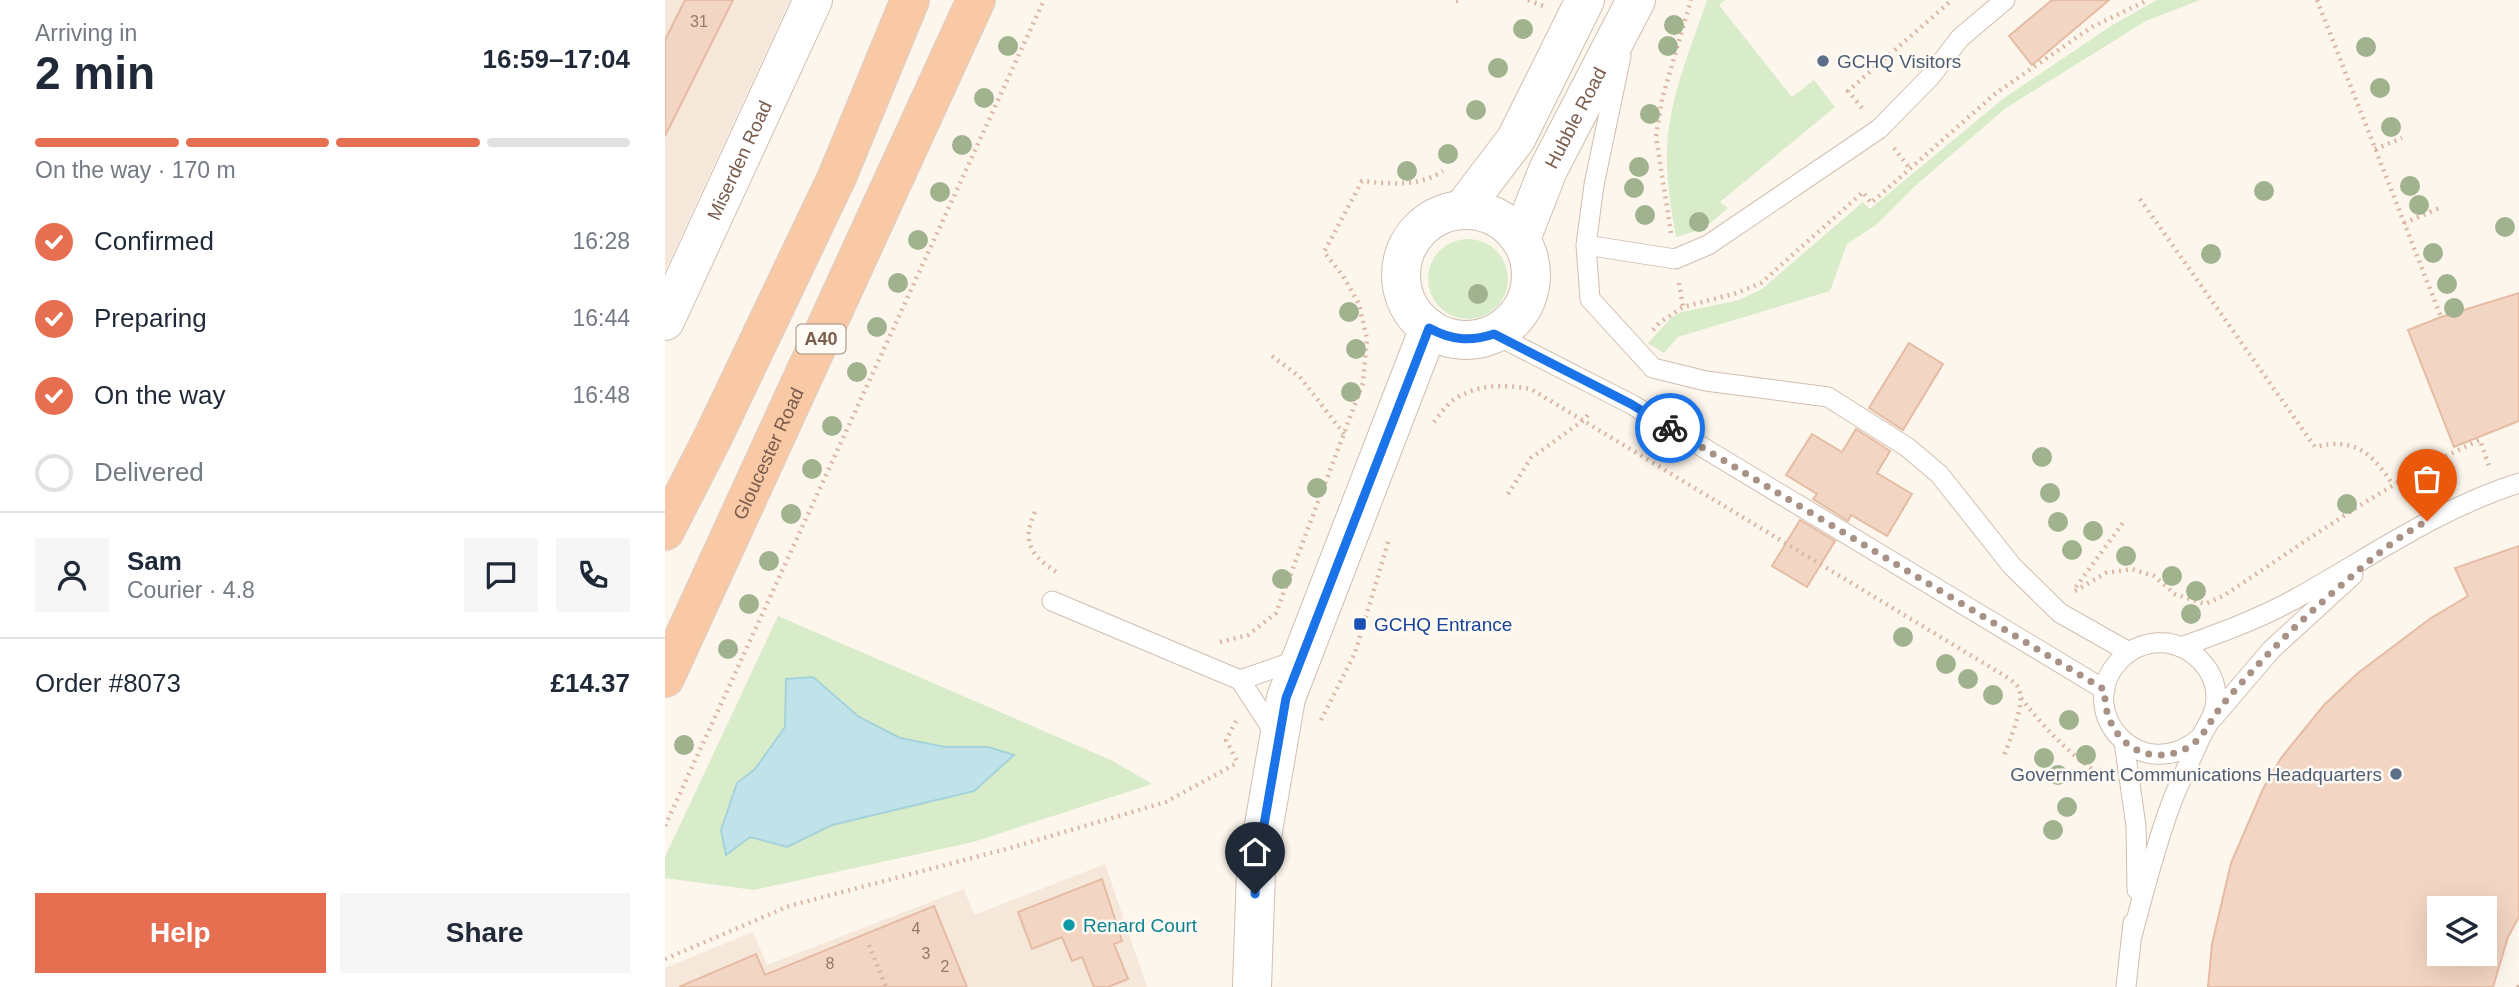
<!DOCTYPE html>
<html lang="en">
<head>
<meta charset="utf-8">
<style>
  :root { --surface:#fff; --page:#f6f6f7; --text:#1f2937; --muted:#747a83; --line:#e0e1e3; --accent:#e76f51 }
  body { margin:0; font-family:Arial,sans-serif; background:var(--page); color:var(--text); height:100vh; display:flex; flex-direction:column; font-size:26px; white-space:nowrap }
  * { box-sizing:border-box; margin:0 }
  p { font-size:23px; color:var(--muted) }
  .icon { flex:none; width:38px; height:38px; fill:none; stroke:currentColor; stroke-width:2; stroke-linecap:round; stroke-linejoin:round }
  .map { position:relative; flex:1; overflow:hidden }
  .sheet { display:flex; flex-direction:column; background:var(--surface); width:665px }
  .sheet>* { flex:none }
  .tools { position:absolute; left:1762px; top:896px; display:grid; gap:14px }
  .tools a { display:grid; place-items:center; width:70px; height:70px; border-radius:0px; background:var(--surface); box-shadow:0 7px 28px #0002; font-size:35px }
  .pin { position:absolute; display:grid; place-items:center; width:60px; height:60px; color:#fff; margin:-72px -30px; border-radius:50% 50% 50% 0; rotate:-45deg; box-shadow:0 0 7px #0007 }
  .pin .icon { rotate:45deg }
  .courier { position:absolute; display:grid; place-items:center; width:70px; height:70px; margin:-35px; border:5px solid #1a73e8; border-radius:50%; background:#fff; color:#222; box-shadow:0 2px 9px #0007 }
  .head em { font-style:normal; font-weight:800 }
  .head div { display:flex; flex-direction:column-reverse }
  .head { display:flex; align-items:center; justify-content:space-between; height:119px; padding:0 35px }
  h1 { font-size:46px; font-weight:800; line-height:52px }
  .bar { display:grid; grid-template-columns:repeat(4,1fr); gap:10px 7px; align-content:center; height:84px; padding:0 35px }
  .bar i { height:9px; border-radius:5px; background:var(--line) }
  .bar .current { background:var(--accent) }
  .bar p { grid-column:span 4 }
  .line { display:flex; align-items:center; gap:18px; padding:0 35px; border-top:2px solid var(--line) }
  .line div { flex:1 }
  .round { display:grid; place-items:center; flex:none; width:74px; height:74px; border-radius:0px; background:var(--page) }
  ol { padding:0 35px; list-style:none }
  li { display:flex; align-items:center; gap:21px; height:77px }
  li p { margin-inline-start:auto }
  li .icon { padding:7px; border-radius:50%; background:var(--accent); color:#fff; stroke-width:4 }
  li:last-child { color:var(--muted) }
  li i { width:38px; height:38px; border:4px solid var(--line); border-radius:50% }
  .action { display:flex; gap:14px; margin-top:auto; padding:14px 35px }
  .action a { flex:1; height:80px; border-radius:0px; background:var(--accent); color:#fff; font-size:28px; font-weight:800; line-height:80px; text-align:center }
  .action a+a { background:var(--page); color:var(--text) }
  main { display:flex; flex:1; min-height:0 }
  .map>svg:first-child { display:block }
</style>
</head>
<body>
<main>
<section class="sheet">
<div class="head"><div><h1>2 min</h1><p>Arriving in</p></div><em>16:59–17:04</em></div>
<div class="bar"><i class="current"></i><i class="current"></i><i class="current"></i><i></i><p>On the way · 170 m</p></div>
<ol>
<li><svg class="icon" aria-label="check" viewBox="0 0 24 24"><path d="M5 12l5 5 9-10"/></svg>Confirmed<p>16:28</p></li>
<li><svg class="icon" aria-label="check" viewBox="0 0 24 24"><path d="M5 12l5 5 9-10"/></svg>Preparing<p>16:44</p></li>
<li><svg class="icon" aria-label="check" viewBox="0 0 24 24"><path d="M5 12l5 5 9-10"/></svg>On the way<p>16:48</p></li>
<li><i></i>Delivered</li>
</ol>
<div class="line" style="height:126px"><a class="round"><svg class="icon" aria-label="person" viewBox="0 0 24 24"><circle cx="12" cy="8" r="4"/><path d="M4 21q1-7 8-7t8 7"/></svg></a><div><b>Sam</b><p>Courier · 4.8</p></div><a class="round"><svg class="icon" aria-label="chat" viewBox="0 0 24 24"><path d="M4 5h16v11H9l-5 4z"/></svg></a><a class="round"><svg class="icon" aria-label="phone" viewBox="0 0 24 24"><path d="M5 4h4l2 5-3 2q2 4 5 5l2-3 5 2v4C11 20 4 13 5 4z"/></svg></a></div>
<div class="line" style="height:91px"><div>Order #8073</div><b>£14.37</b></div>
<div class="action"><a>Help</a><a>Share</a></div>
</section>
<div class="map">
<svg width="1854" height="987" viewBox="0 0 1854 987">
  <rect width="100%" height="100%" fill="#fdf6ec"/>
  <path fill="#f5e8da" d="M0,0H125L0,271Z
    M440,864L482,987H0V968L88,932L102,965L299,889L309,915Z"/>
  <path fill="#d8ecc9" d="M1042,0H1060L1054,5L1127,97L1149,80L1170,107L1055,202L1063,208L1038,229L1011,237C1006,208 1001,180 1002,151C1003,100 1026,48 1042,0Z
    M1492,0H1535L1481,21L1341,108L1251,185L1211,225L1182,244L1165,291L1013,337L999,353L983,343L1007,317L1017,312L1074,300L1097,289L1198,202L1205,209L1339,98L1449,24Z
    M763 279a40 40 0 1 1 80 0a40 40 0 1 1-80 0Z
    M113,616L446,760L487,784L308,842L89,890L0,878V857Z"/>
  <path fill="#bfe3e8" stroke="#a5d3da" stroke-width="2" d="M148,677L194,717L235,738L280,747H323L349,755L309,791L167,825L122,847L85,837L61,855L56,830L72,783L90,769L120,727L121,679Z"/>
  <path fill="#f3d5c3" stroke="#e6bba3" stroke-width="2" fill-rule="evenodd" d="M20,0H68L0,136V40Z
    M1387,0H1444L1367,65L1344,36Z
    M1854,293V421L1789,447L1743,330L1776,317Z
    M1244,343L1278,364L1238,430L1204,408Z
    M1191,429L1225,451L1212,473L1247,494L1222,536L1186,515L1183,521L1148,499L1152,494L1121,475L1147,434L1177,452Z
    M1135,520L1170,541L1142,587L1107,566Z
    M1854,546V917L1843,937L1828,987H1543L1547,944L1566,863L1598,789L1616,758L1659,705L1693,673L1766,618L1803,596L1790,568ZM1774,908H1820V954H1774Z
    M437,879L457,941L449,944L463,979L443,987H429L417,957L407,961L397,937L367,949L353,912Z
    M269,906L302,987H14L91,954L100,975Z"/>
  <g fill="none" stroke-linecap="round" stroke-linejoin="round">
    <defs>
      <path id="service" d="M956,56L929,185L921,245L925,299L988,368L1041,381L1163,397L1242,447L1274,474L1347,566L1395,613L1464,652
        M921,245L1010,259L1043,245L1214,129L1266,76L1295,38L1340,0
        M829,334L966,404L1440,690
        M387,601L575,680L613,738
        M1516,647C1555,633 1594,619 1630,599C1704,558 1772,509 1854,483
        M575,680L636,659
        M1548,718L1607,649L1688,575
        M1459,742L1471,826L1472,890
        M1467,936C1479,891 1490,847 1506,804C1514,782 1525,762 1534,741C1541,725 1551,716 1551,697C1551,670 1528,647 1502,643C1483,641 1466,648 1454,661C1407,712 1477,789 1536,737
        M1461,987L1468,923"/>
      <g id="minor">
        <path d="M797,210L851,139L920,0"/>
        <circle cx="801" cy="275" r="65"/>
        <path id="s1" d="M856,239L883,170L971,0"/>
        <path id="s2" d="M0,321L148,0"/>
        <path d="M587,987L591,871L621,698L764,328"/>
      </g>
      <g id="trunk">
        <path d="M0,531L48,437L172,177L245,0"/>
        <path id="s3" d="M0,678L311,0"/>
      </g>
    </defs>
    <use href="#service" stroke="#d1beb0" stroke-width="21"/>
    <use href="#minor" stroke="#d1beb0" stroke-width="40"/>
    <use href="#trunk" stroke="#dad1cd" stroke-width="40"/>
    <path stroke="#d9b8a5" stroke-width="4.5" stroke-dasharray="2 5" stroke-linecap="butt" d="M863,0L878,6
      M1652,0L1776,317
      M791,1L797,0
      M1197,108L1183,91L1287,0
      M1229,148L1245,169
      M1710,149L1737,138
      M1475,199L1650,447C1690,437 1707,453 1728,485
      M1739,223L1777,207
      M1006,233L991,137L997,99L1026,0
      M1014,283L1018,307
      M988,330L994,323L1018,307L1072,293L1096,283L1198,192L1206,203L1331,93L1427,27L1483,0
      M607,356L635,377L679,434
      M769,422C774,416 780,406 787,401C810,384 839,384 866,389L1345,679C1348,682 1351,684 1353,687C1362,702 1344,742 1338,758
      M843,494L866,458L919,420L925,412
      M370,512C356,542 366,556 393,573
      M1411,587L1460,520
      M1410,591L1441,573L1467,569L1489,576L1510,594L1540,604L1558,596C1642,541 1723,481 1815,440L1824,466
      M555,642L583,635L611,613L698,383L702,339L694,304L678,276L659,252L697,181C726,184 753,187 778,171
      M1356,698C1382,731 1402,752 1437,776
      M656,720L690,653L724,539
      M571,721L561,740L573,763
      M0,826L379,0
      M204,945L221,987
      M0,959L124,906L345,848L501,802L572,763
      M1853,987L1854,984"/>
    <use href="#service" stroke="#fff" stroke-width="19"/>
    <use href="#minor" stroke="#fff" stroke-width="38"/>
    <use href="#trunk" stroke="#f9c8a4" stroke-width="38"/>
  </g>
  <g fill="#a0b28e">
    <circle cx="1009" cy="25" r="10"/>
    <circle cx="858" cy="29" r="10"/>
    <circle cx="343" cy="46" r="10"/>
    <circle cx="1003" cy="46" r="10"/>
    <circle cx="1701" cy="47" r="10"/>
    <circle cx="833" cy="68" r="10"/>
    <circle cx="1715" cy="88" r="10"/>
    <circle cx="319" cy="98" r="10"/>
    <circle cx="811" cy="110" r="10"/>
    <circle cx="985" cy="114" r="10"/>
    <circle cx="1726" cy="127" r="10"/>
    <circle cx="297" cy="145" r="10"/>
    <circle cx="783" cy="154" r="10"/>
    <circle cx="974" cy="167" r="10"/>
    <circle cx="742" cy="171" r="10"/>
    <circle cx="1745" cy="186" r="10"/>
    <circle cx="969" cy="188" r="10"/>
    <circle cx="1599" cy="191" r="10"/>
    <circle cx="275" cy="192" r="10"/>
    <circle cx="1754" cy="205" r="10"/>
    <circle cx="980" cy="215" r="10"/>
    <circle cx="1034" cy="222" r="10"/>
    <circle cx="1840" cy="227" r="10"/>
    <circle cx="253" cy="240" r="10"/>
    <circle cx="1768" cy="253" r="10"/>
    <circle cx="1546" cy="254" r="10"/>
    <circle cx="233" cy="283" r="10"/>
    <circle cx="1782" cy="284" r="10"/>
    <circle cx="813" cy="294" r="10"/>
    <circle cx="1789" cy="308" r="10"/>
    <circle cx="684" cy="312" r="10"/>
    <circle cx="212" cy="327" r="10"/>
    <circle cx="691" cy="349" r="10"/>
    <circle cx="192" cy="372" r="10"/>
    <circle cx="686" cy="392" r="10"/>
    <circle cx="167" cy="426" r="10"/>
    <circle cx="1377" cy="457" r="10"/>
    <circle cx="147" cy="469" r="10"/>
    <circle cx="652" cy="488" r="10"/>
    <circle cx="1385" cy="493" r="10"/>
    <circle cx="1682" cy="504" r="10"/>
    <circle cx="126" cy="514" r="10"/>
    <circle cx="1393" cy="522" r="10"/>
    <circle cx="1428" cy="531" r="10"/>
    <circle cx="1407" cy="550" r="10"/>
    <circle cx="1461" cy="556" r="10"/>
    <circle cx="104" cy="561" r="10"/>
    <circle cx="1507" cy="576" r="10"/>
    <circle cx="617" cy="579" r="10"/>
    <circle cx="1531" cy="591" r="10"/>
    <circle cx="84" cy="604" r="10"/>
    <circle cx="1526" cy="614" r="10"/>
    <circle cx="1238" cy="637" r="10"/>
    <circle cx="63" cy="649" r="10"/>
    <circle cx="1281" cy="664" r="10"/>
    <circle cx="1303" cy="679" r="10"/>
    <circle cx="1328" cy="695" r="10"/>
    <circle cx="1404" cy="720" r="10"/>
    <circle cx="19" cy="745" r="10"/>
    <circle cx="1421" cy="755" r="10"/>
    <circle cx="1379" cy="758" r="10"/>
    <circle cx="1393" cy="775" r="10"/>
    <circle cx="1402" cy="807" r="10"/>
    <circle cx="1388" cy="830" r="10"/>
  </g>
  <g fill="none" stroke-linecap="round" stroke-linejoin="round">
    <path stroke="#a89285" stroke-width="7" stroke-dasharray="0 12.6" d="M1005,428L1440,690C1437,734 1476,770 1520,749C1534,742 1540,731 1548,718C1557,704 1570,690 1582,677C1610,645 1641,616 1673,588C1702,563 1728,539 1762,521"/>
    <path stroke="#1a73e8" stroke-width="9" d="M590,894L591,871L621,698L764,328C786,340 805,342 829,334L966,404L1005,428"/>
  </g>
  <g fill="#5c6f8a" stroke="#fffaf3" stroke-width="2.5">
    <circle cx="1158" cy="61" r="7"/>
    <circle cx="1731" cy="774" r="7"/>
  </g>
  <rect fill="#1a4fb4" stroke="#fffaf3" stroke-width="2.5" x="688" y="617" width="14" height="14" rx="3.5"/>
  <circle fill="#0f9aa8" stroke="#fffaf3" stroke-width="2.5" cx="404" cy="925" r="7"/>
  <g text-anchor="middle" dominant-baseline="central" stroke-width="5" stroke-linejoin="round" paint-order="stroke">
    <g font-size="16" fill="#987a6a">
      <text x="34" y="21">31</text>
      <text x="251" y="928">4</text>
      <text x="261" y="953">3</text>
      <text x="165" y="963">8</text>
      <text x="280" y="966">2</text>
    </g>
    <rect fill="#fffaf3" stroke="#a28b7f" stroke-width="2" x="131.5" y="324.5" width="49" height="29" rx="5"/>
    <g font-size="18" font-weight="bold" fill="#7a5c4d">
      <text x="156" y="339">A40</text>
    </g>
    <g font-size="19" fill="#4e5e75" stroke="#fffaf3" text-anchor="start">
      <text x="1172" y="61">GCHQ Visitors</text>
      <text x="1717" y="774" text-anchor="end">Government Communications Headquarters</text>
    </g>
    <g font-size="19" fill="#7a5c4d" stroke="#fffaf3">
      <text stroke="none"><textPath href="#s1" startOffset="133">Hubble Road</textPath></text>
      <text stroke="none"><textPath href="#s2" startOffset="177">Miserden Road</textPath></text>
      <text stroke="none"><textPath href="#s3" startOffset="247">Gloucester Road</textPath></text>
    </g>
    <g font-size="19" fill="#164399" stroke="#fffaf3" text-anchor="start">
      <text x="709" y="624">GCHQ Entrance</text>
    </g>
    <g font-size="19" fill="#0d838f" stroke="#fffaf3" text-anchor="start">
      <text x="418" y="925">Renard Court</text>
    </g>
  </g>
</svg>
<div class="tools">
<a><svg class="icon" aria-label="layers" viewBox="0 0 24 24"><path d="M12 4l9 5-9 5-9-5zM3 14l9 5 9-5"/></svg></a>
</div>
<div class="pin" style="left:1762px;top:521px;background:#ea580c"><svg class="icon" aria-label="bag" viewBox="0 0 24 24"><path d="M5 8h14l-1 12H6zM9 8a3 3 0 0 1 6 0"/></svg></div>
<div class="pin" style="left:590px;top:894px;background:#1f2937"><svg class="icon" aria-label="home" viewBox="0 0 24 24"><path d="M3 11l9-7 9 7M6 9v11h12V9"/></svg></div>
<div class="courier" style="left:1005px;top:428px"><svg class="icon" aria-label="bike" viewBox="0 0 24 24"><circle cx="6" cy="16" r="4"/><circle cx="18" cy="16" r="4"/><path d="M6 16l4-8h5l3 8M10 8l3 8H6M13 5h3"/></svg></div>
</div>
</main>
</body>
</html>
